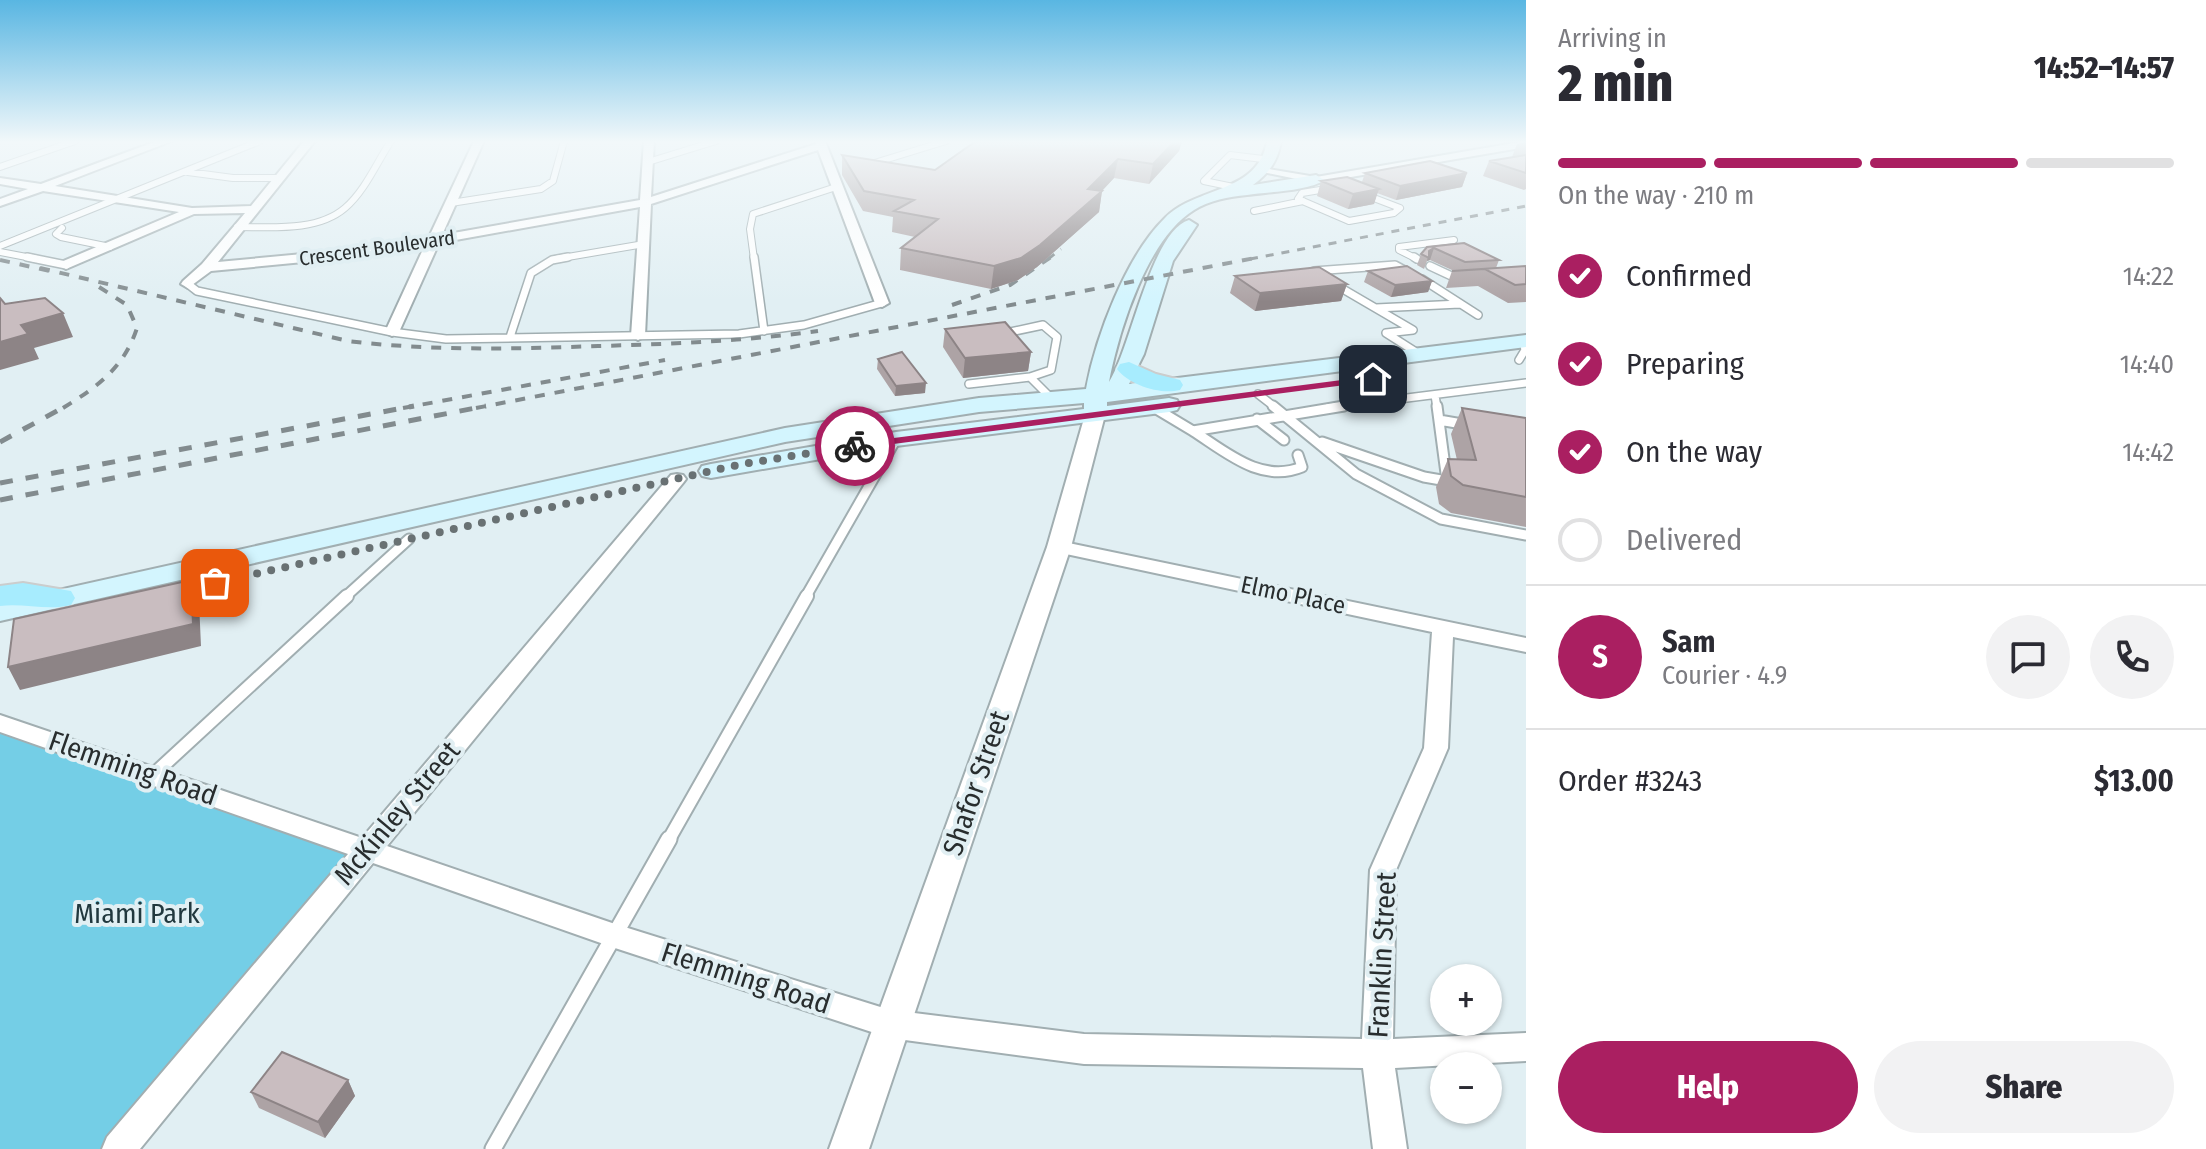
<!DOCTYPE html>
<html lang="en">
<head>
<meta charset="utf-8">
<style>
  :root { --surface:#fff; --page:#f2f2f3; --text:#2b2b33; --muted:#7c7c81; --line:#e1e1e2; --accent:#aa1f61 }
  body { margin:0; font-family:"Fira Sans Condensed",sans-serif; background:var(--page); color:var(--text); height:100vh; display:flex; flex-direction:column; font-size:30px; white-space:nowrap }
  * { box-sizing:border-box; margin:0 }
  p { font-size:26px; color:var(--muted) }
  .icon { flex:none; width:44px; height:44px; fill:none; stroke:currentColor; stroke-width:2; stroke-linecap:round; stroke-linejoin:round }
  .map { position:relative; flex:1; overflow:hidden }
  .sheet { display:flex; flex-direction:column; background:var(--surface); width:680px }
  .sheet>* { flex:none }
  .fabs { position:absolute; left:1430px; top:964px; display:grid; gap:16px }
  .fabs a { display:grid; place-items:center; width:72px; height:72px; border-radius:50%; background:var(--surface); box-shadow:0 2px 6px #0004; font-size:40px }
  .pin { position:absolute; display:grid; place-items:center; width:68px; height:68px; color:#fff; margin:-34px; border-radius:16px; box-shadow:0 4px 12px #0006 }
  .courier { position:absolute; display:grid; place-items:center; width:80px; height:80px; margin:-40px; border:6px solid #aa1f61; border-radius:50%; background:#fff; color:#222; box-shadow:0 2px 10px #0007 }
  .summary em { font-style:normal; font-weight:800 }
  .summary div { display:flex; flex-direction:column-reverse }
  .summary { display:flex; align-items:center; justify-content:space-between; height:136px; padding:0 32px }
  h1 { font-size:52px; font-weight:800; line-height:60px }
  .bar { display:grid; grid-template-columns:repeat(4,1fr); gap:12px 8px; align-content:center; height:96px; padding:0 32px }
  .bar i { height:10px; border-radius:6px; background:var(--line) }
  .bar .active { background:var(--accent) }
  .bar p { grid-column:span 4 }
  .line { display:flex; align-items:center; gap:20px; padding:0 32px; border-top:2px solid var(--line) }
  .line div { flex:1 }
  .round { display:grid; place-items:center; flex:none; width:84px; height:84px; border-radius:42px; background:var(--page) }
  ol { padding:0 32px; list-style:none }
  li { display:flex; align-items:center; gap:24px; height:88px }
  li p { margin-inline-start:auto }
  li .icon { padding:8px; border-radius:50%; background:var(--accent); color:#fff; stroke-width:4 }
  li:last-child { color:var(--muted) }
  li i { width:44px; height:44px; border:4px solid var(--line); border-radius:50% }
  .primary-button { display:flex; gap:16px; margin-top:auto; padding:16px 32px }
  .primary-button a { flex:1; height:92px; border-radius:48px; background:var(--accent); color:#fff; font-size:32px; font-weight:800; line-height:92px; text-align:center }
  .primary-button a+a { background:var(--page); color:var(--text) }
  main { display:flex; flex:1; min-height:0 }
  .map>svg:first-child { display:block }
</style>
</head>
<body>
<main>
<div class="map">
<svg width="1526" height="1149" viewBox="0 0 1526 1149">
  <rect width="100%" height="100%" fill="#e1eff3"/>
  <path fill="#74cee6" d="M0,723L366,849L119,1149H0Z"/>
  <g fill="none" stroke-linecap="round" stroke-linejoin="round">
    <defs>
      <path id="service-far4" d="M648,162L716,141
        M868,165L946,141
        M0,167L75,141
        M188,172L233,178H278
        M1238,188L1204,181L1230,155L1271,160
        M1332,188L1302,193L1298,199L1349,221L1394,213L1400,208L1366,195
        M451,203L541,189L553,181L564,141
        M1254,211L1303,201
        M237,227C271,227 317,232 345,208C365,191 377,162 391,141
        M62,228L56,234L61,237L110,247
        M0,246L260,141
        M0,252L37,259
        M556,259L644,244
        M754,259L750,229L753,214L836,187
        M1417,259L1399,250V247L1454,240"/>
      <path id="service-far3" d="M27,257L66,265
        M754,257L764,331
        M1414,257L1417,259
        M1430,266L1460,280
        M1314,271L1395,265L1408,272
        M1422,279L1478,315
        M188,284L197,291L392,332L446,339L739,334L804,325L882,303
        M1336,285L1413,330L1386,333L1419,354
        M1376,308L1460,304
        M1001,334L1043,325L1057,337L1051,370L1030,377
        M510,337L531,273L552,260L568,257
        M1519,360L1525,350L1523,341
        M969,384L1030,377L1052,399
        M1258,394L1276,408
        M1435,395L1437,408
        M1328,408L1526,383"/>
      <path id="service-far2" d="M1273,406L1356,474L1441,519L1526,535
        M1153,407L1193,431L1344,406
        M1257,419L1284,440
        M1439,420L1468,425
        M1193,431C1226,452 1261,484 1302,467L1298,455
        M1322,442L1424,477L1447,481L1437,406
        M344,598L409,539
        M805,598L896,439"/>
      <path id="service-far1" d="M153,775L347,596
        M668,841L807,596"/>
      <path id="service" d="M493,1149L669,839"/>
      <path id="minor" d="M157,141H172L55,186L192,208L251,206L304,141H315L218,262L366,248L429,237L474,141H484L442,235L640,200L644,141H654L651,197L816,144L815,141H825L889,303L882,307L875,303L818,150L651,204L645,336L638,340L631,336L640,207L439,243L399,332L392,336L385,332L425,245L366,256L211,271L188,288L181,284L183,281L202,264L245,213L194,214L66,269L60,265L61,262L179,212L43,191L0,206V199L28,189L0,184V178L41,184Z
        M1526,141V147L1316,183L1258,171L1263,168L1316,177Z
        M677,474L683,475L686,479L683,483L387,846L615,924L890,1010L1084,1034L1362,1039L1370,870L1424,748L1432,632L1052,551L1049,547L1052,543L1059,541L1526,638V652L1453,637L1448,748L1396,870L1393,1039L1526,1033V1061L1395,1068L1407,1149H1373L1363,1068L1084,1064L890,1038L615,948L373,863L140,1149H102L107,1137L348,854L0,732V715L362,838L671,475Z"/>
      <path id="tertiary" d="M1095,409L1105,415L1071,547L869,1149H829L1047,547L1085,415Z"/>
      <path id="secondary" d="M1267,141H1281C1278,161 1269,173 1253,185L1316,175L1324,180C1310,191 1266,192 1247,195C1228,197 1210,200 1194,210C1147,239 1119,330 1109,382C1131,348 1151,231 1189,220L1197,225L1173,261L1144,354L1129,384L1526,335V347L1107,402V406L1169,398L1177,400L1180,405L1177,410L1169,412L896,446L711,478L702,476L699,471L702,466L711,464L896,432L1084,409V403L979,412L785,442L0,621V603L785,428L979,398L1086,389C1096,336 1126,256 1165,218C1196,186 1258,194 1267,141Z"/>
      <path id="primary" d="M1129,362L1156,374L1180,380L1183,385L1180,390C1160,395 1129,385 1117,369L1120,364Z
        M23,583L71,591L75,598L71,605C48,611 24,603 0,606V586Z"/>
    </defs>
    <use href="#service-far4" stroke="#a1aeb1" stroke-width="8"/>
    <use href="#service-far3" stroke="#a1aeb1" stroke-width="10"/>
    <use href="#service-far2" stroke="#a1aeb1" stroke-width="13"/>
    <use href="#service-far1" stroke="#a1aeb1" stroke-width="16"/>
    <use href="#service" stroke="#a1aeb1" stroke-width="19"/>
    <use href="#minor" stroke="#a1aeb1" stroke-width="4"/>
    <use href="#tertiary" stroke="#a1aeb1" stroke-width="4"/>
    <use href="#secondary" stroke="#a1aeb1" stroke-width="4"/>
    <use href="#primary" stroke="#cbcdcd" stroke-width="4"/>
    <use href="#service-far4" stroke="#fff" stroke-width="6"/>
    <use href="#service-far3" stroke="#fff" stroke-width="7"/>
    <use href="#service-far2" stroke="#fff" stroke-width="9"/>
    <use href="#service-far1" stroke="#fff" stroke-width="12"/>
    <use href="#service" stroke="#fff" stroke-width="15"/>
    <use href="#minor" fill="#fff" fill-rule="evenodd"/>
    <use href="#tertiary" fill="#fff" fill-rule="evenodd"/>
    <use href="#secondary" fill="#d3f5fe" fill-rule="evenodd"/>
    <use href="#primary" fill="#a7ecfe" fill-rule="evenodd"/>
    <path stroke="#828b8e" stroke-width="3" stroke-dasharray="8 8" stroke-linecap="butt" d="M1048,259L1061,249
      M1250,259L1526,206"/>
    <path stroke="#828b8e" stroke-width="4" stroke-dasharray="10 10" stroke-linecap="butt" d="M0,260L50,271
      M40,268L348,341C431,351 515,349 598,346C672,344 745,341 818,331
      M952,305L1010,285L1051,257
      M63,408C97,387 124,368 137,328L127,305L96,285
      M403,408L665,360
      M476,408L1260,257"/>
    <path stroke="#828b8e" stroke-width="5" stroke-dasharray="13 13" stroke-linecap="butt" d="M0,442L66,406
      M0,483L414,406
      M0,500L486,406"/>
  </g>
  <path fill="#ada3a5" d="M976,141H1182L1179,151L1149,184L1114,178L1102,191L1099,212L1037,267L1018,280L991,289L900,270L901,248L915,237L892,232L893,217L863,211L842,175V155L935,170Z
    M1526,142V189L1524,190L1483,176L1489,161L1512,157L1517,144Z
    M1365,173H1467L1462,187L1396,200L1377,193L1374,204L1348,209L1317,196L1321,181L1362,182Z
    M1427,247L1499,260L1496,268L1526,266V302L1508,303L1478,286L1446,288L1452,271H1454L1430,260L1427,261L1424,269L1417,265L1421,254Z
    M1368,271L1432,281L1428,292L1391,297L1364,282Z
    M1235,276L1347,284L1341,301L1255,311L1230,293Z
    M945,329L1031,352L1028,371L963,378L943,347Z
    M878,359L925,393L895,396L877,369Z
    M1462,408L1526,418V527L1451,513L1439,504L1436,487L1448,459L1457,460L1451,434Z
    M348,1080L355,1096L325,1138L259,1108L251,1092Z"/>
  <path fill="#8d8486" d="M1175,141H1182L1179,151L1149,184L1153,164Z
    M1118,159L1114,178L1098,195L1102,191L1099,212L1037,267L1018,280L991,289L994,266Z
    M1467,173L1462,187L1396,200L1400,186Z
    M1379,189L1374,204L1348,209L1353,194Z
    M1434,248L1430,260L1427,261L1429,251Z
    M1432,281L1428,292L1391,297L1395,285Z
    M1347,284L1341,301L1255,311L1260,293Z
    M63,313L73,337L34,348L39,359L0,370V342L21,325Z
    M1031,352L1028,371L963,378L965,358Z
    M926,383L925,393L895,396L896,386Z
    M191,580L199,602L201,646L20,690L8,667Z
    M348,1080L355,1096L325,1138L318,1122Z"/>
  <path fill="#c9bdc0" stroke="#8d8486" stroke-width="2" d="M976,141H1175L1153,164L1118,159L1088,189L1102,191L1040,245L1021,258L994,266L901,248L938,219L894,211L914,200L864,191L842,155L935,170Z
    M1526,155V173L1489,161Z
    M1430,161L1467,173L1400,186L1365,173Z
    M1347,177L1379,189L1353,194L1321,181Z
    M1464,243L1499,260L1465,262L1434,248L1429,251V258L1421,254L1427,247Z
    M1407,266L1432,281L1395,285L1368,271Z
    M1526,266V284L1515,285L1485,269L1452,271Z
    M1319,267L1347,284L1260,293L1235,276Z
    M0,298L5,304L45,298L63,313L21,325L28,334L0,342Z
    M1005,322L1031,352L965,358L945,329Z
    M902,352L926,383L896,386L878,359Z
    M1462,408L1526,418V497L1463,485L1451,476L1448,459L1476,460Z
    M191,580L193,624L8,667L14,619Z
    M282,1052L348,1080L318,1122L251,1092Z"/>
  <linearGradient id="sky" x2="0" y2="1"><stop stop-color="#59b6e2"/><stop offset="0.47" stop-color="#f2f8fa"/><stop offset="1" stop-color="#f2f8fa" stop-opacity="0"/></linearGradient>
  <rect width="1526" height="302" fill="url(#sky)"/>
  <path fill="#aa1f61" d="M1373,376L1378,379L1376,381L855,449L849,446L855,443Z"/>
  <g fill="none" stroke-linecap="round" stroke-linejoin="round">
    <path stroke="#697173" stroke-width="8" stroke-dasharray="0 14.4" d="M215,583L742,464L855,446"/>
  </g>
  <g text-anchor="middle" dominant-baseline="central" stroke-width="8" stroke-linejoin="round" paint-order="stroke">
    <g font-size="20" fill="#282d2e" stroke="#e1eff3">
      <text transform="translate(377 248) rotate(-8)">Crescent Boulevard</text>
    </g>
    <g font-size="24" fill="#282d2e" stroke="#e1eff3">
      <text transform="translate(1293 595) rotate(12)">Elmo Place</text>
    </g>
    <g font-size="28" fill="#282d2e" stroke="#e1eff3">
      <text transform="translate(133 768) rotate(19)">Flemming Road</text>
      <text transform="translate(976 783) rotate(-71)">Shafor Street</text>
      <text transform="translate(397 813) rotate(-50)">McKinley Street</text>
      <text transform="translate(1382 955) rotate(-87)">Franklin Street</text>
      <text transform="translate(746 978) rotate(18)">Flemming Road</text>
    </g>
    <g font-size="28" fill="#21383e" stroke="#e1eff3">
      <text x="137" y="913">Miami Park</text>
    </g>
  </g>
</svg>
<div class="fabs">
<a>+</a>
<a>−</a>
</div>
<div class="pin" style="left:215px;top:583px;background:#ea580c"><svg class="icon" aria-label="bag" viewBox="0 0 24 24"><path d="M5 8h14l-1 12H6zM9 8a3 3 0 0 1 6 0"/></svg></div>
<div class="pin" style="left:1373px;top:379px;background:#1f2937"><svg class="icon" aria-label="home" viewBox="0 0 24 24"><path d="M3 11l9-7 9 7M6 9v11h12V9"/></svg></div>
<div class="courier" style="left:855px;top:446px"><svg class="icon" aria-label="bike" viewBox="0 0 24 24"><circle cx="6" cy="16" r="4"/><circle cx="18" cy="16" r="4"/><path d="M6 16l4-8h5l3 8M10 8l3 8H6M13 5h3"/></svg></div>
</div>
<section class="sheet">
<div class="summary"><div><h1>2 min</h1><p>Arriving in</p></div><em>14:52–14:57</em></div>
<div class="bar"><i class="active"></i><i class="active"></i><i class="active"></i><i></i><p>On the way · 210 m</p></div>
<ol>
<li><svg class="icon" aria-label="check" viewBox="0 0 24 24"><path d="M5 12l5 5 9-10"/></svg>Confirmed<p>14:22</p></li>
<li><svg class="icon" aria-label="check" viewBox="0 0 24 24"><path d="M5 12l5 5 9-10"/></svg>Preparing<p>14:40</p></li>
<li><svg class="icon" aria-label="check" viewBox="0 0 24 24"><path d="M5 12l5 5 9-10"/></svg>On the way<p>14:42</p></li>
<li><i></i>Delivered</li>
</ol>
<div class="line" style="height:144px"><b class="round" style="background:var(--accent);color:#fff">S</b><div><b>Sam</b><p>Courier · 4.9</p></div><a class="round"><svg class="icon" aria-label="chat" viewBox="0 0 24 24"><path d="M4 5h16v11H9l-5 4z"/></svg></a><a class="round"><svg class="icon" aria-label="phone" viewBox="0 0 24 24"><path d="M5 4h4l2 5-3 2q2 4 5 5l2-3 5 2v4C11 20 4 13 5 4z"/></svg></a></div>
<div class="line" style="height:104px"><div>Order #3243</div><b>$13.00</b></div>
<div class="primary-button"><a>Help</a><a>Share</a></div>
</section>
</main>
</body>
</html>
